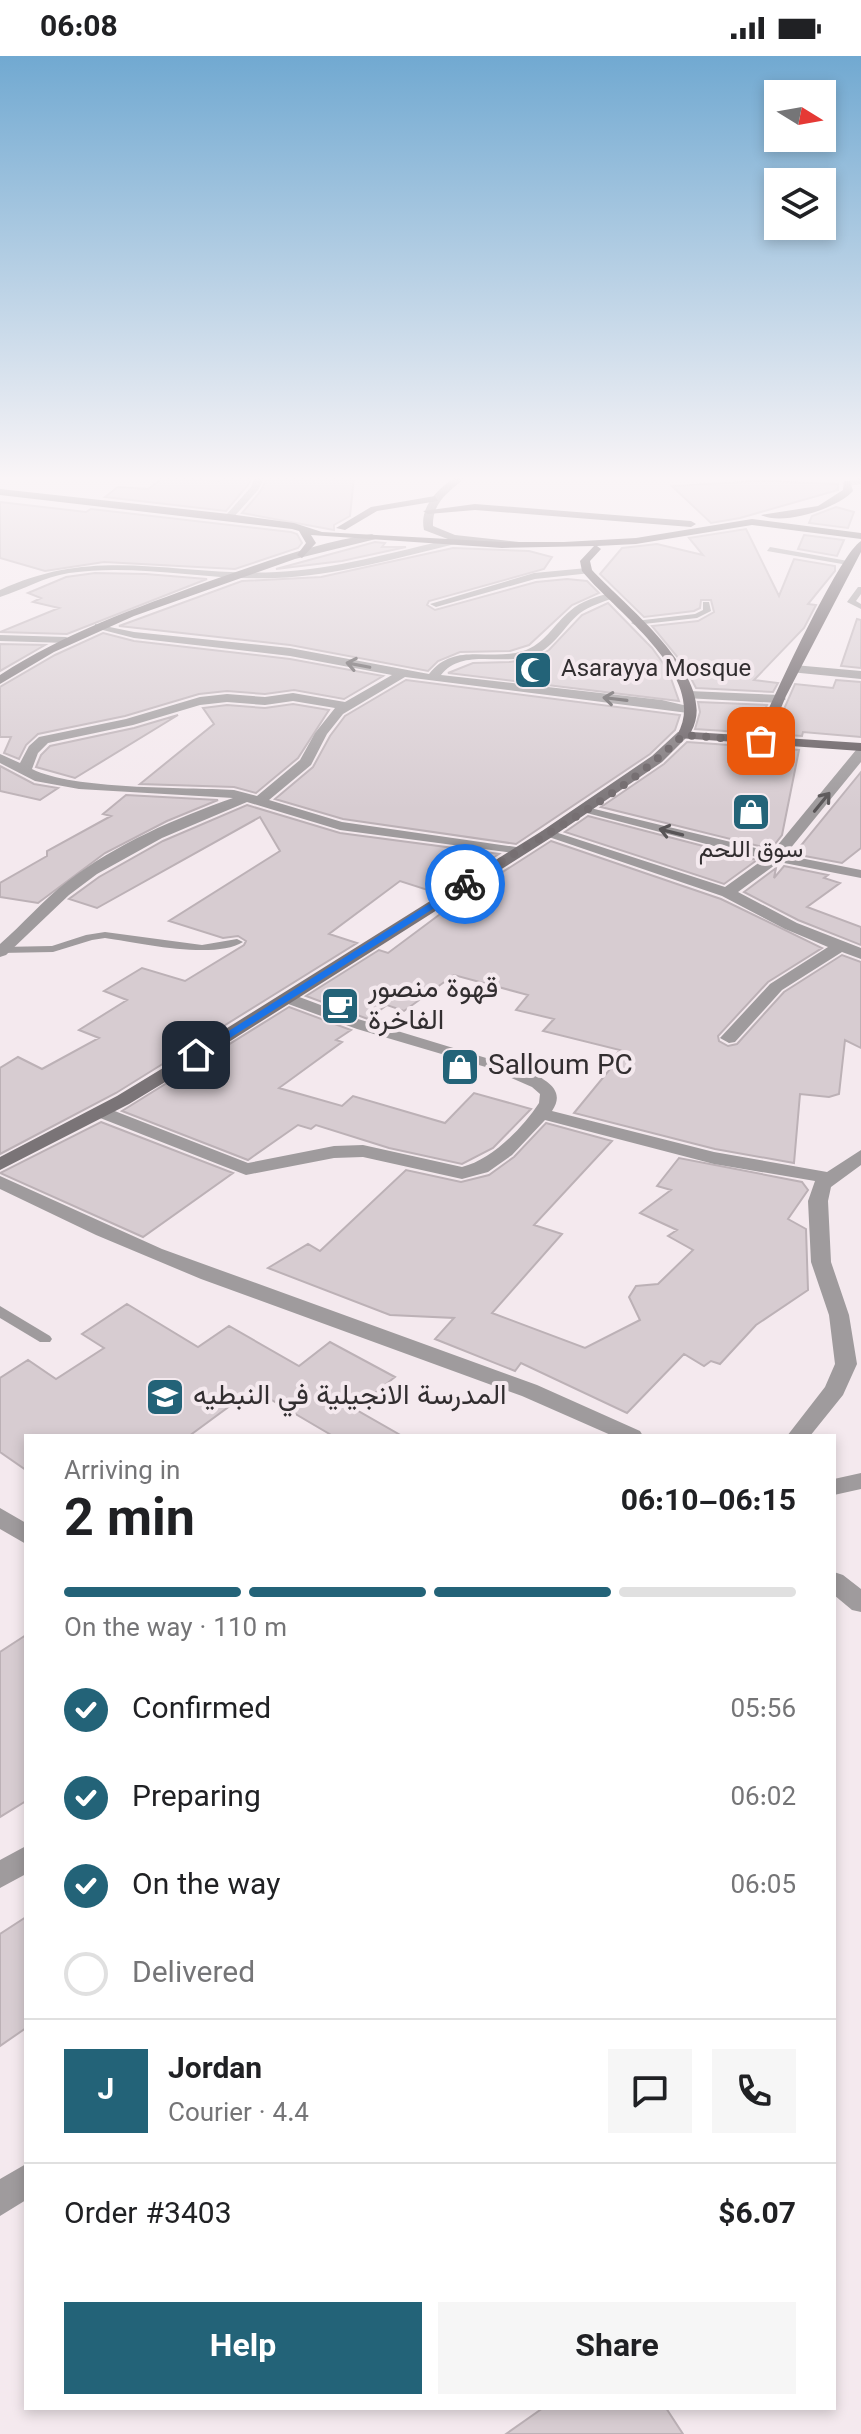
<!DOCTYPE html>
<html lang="en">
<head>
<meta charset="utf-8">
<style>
  :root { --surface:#fff; --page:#f6f6f6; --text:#202124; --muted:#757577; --line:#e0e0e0; --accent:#236378 }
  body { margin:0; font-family:Georgia,Vazirmatn,serif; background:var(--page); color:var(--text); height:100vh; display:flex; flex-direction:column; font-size:30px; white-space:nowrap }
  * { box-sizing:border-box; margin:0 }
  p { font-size:26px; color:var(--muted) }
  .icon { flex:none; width:44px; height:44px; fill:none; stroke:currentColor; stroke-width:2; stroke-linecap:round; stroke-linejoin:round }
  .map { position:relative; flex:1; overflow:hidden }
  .details { position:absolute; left:24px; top:1378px; width:812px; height:976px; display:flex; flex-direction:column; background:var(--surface); border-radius:0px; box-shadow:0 4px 12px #0003 }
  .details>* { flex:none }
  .needle { width:52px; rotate:101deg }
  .controls { position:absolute; left:764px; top:24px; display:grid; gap:16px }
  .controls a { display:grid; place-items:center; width:72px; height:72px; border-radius:0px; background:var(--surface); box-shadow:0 4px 12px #0003; font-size:40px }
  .pin { position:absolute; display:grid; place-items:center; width:68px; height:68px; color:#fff; margin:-34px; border-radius:16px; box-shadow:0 4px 12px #0006 }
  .courier { position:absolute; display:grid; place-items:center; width:80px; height:80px; margin:-40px; border:6px solid #1a73e8; border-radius:50%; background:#fff; color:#222; box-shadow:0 2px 10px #0007 }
  .summary em { font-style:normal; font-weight:700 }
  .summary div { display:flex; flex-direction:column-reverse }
  .summary { display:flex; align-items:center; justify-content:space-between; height:136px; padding:0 40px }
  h1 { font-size:52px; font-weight:700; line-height:60px }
  .bar { display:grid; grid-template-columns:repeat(4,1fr); gap:12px 8px; align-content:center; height:96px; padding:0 40px }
  .bar i { height:10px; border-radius:6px; background:var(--line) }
  .bar .selected { background:var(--accent) }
  .bar p { grid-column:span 4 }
  .line { display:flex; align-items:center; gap:20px; padding:0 40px; border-top:2px solid var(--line) }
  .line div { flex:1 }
  .round { display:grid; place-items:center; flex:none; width:84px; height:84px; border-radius:0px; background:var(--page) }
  ol { padding:0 40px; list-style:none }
  li { display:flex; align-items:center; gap:24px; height:88px }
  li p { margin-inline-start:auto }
  li .icon { padding:8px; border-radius:50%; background:var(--accent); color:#fff; stroke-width:4 }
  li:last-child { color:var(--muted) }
  li i { width:44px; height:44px; border:4px solid var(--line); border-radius:50% }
  .button { display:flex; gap:16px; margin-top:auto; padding:16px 40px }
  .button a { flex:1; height:92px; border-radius:0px; background:var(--accent); color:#fff; font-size:32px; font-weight:700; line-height:92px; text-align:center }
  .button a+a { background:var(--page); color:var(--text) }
  .status { display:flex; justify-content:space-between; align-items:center; height:56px; padding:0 40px; background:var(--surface); direction:ltr }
  .status svg { height:22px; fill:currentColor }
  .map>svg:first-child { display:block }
</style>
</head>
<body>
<div class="status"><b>06:08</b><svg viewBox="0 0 49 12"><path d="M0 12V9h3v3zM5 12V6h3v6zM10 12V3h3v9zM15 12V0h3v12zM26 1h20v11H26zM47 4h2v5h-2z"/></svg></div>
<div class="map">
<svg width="861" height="2378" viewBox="0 0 861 2378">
  <rect width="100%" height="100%" fill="#f4e9ee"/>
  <path fill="#d7ccd1" stroke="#bcb1b6" stroke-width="2" d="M164,421L220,425L225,421H252L248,429L226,455L105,441L118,431L148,433Z
    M268,421H354L350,460L334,469V474L242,457L260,436Z
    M760,425L838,428V434L740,462L711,467L672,430Z
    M0,446L86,456L91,453L291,476L297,478L302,487L298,492L235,513L104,506L45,515L0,502Z
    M836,451L854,456L848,472L809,467L812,460Z
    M746,473L779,540L794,503L835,510V515L808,548L816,549L804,572L754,624L778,627L773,636L696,632L684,609L652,570L698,565L714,556L711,544H701L700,552L694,555L644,561L600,518L622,492L657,488L703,499L689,482Z
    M804,479L844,484L837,500L798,493Z
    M375,486L385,487L382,491H406L342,505L276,513Z
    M453,492L529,495L552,501L544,513L429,545L427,549L435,554L536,526L567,523L587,525L599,537L572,549L529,589L510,595L460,596L438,605L428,615L290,589L119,570L242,525L321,521Z
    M95,517L146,518L207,523L67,578L0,576L59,552L33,546L41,542L28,537L66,521Z
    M608,547L652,592L668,614L679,645L448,617L473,607L510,606L535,602L549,594L582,559Z
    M857,563L861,564V612L841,610Z
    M103,577L134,585L290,603L383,620L344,643L294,634L265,638L227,635L199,638L125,660L38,678L26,689L19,703L4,697L11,681H0V631L55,599Z
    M0,588L45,589L0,615Z
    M406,624L680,659L675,674L650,698L516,788L343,763L275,743L313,711L330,680L345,660Z
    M836,624L861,626V681L803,676L802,680L773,678L795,628L833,632Z
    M698,646L767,649L755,677L695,673L700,656Z
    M293,648L329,654L298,702L256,737L234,731L140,728L214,668L203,652L227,649L265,652Z
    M178,659L75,722L36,711L41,699L50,690L134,672Z
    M687,686L799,694L782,779L771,793L601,751L664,708Z
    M0,710L34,728L58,732L40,744L0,735Z
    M861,716V792L842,807L794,798Z
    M126,739L218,744L167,765L105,797L38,847L0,841V827L47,800V795L111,760L103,758Z
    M247,749L340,777L499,798L437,837L400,825L329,878L357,887L116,1037L0,1098V1012L18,1001L42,1013L99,982L79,974L127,944L104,935L142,912L185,925L244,889L246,885L238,880L223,882L169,865L280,795L260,761L97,852L69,843L99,821L163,785Z
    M588,760L757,804L724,828L565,776Z
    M551,785L721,843L822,892L768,926L718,980L719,985L728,990L737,988L784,936L842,899L861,906V992L845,984L839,1038L829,1041L800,1038L794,1107L715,1093L574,1057L611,1012L606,1011L620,994L543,975L554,963L516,954L528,939L454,919L404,955L387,949L368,963L306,940L379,894L388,897L459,844Z
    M784,810L828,819L824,822L840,827L807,851L861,871V889L798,864L744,836L776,812L774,822Z
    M289,951L351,974L336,984L342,986L279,1032L342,1050L353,1040L445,1067L474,1037L531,1053L493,1092L462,1108L389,1092L316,1069L311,1073L298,1069L248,1104L122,1055Z
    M101,1066L233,1117L143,1181L0,1117Z
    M546,1067L612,1085L534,1169L562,1178L492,1257L585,1292L640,1264L629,1241L636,1230L658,1228L693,1194L668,1180L677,1174L640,1157L671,1134L657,1130L679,1102L802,1126L808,1134L788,1163L806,1173L808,1234L756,1269L720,1308L711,1305L704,1310L684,1298L627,1357L521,1307L515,1315L435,1283L454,1262L390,1259L268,1212L308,1188L320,1195L406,1114L461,1126L489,1119L514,1101Z
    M127,1248L198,1291L229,1270L299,1310L330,1286L395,1321L355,1353L402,1380H333L253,1333L189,1380H26V1414L0,1396V1322L28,1304L56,1323L104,1292L82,1278Z
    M26,1579V1745L0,1761V1596Z
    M26,1861V1972L0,1990V1878Z
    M543,2352H666L683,2378H506Z"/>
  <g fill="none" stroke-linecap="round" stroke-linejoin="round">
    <path fill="#9f9b9d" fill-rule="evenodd" d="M770,491L848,505L852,507L848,509L767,495Z
      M858,531H861V538L856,545L861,548V553L847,546Z
      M703,546H709L711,555L697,562L635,569L631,567L635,565L695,558L703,554Z
      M105,876L202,889L237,883L243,886C214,904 140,887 105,882L92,884L53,896L0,897L2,891L52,890L86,879Z
      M0,1250L50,1280L52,1283L50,1286H40L0,1262Z"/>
    <path fill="#9f9b9d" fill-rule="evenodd" d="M255,421H265L258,434L232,463H226V459L251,431Z
      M861,422V428L847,430L842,427Z
      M451,483L455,484V488C396,502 336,520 275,522C206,525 138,507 69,517C43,521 23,534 0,541V534C98,488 176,521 277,516C336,513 394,496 451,483Z
      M587,512L591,513V517L535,523L436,551L430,548L534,517Z
      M610,537L614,538V542C602,546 590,550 580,557C564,570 554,592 534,599C504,611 463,591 441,619L662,644L696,652V658L405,621L343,658L327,678L311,709L269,744L342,766L516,791L521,792V798L340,774L247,746L162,782L97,818L69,839L6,899L0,901V888C23,868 43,844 68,825C116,788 176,762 233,742L79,733L35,725L0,707V698L20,707L29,690L39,681L126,663L200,641L227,638L265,641L293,637L345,646L392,619L290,600L134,582L95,572V568L134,576L290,592L429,618C455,585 489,606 523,595C544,589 554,568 570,555C581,545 596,541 610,537ZM293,645L335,652L315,677L300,704L257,740L234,734C183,731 74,734 32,713L38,697L48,687L133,669L200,649L227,646L265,649Z
      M0,579L66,581L72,584L66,587L0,585Z
      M794,609L861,615V623L790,616V610Z
      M689,635L780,639L786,643L780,647L685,642L683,639Z
      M861,693V706L785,799L861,814V822L779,806L738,836L797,867L861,892V903L842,896L782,934L735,986L729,987L720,982L770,928L828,891L785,873L722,840L540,778L542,775H552L725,831L764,803L575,754L582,750L772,796L856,694Z
      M286,936L358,963L526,1014C544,1023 567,1033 552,1055L714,1096L827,1116L861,1094V1109L831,1131L828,1145L831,1206L849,1259L857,1308L843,1339L810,1380H787L825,1331L835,1308L829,1259L811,1206L808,1145L815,1125L714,1108L545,1064L512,1099L488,1116L462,1123L363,1101L334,1102L246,1119L95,1060L92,1056L95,1052H107L248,1107L334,1090L363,1089L462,1111C491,1104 522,1073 539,1047L540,1038L532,1031L489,1012L357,973L280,945L278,941Z
      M0,1120L162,1193L537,1329L640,1375L643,1380H613L522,1340L201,1223L96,1179L0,1133Z
      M861,1417V1433L834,1439V1423Z
      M0,1452L26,1467V1488L0,1473Z
      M834,1516L843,1519L861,1533V1556L852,1554L834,1539Z
      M26,1790V1818L0,1832V1804Z
      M26,2108V2144L0,2160V2123Z"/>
    <path fill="#7a7477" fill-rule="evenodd" d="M455,421H466C449,436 432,446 433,470L455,479L519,486L523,487V491L453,485L424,474C419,451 437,434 455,421Z
      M372,478L377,481L376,483L295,503L134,560L54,596L0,628V619C65,577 135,552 207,526C262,507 315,487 372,478Z
      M678,676L689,679L662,706L552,781L180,1017L129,1048L0,1114V1101L117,1040L168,1009L542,775L652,700Z"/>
    <path fill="#60585c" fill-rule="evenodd" d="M844,425H850L853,435C837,453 782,470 761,459L818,450L843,434Z
      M0,433L229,458L294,467L322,476L502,486H564L636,482L752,463L861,477V483L752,469L636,488L597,490L601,493L590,505L592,514C624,549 721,623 691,676L757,680C770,648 839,498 861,485V496L786,640L769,681L861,687V695L678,682L677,679C711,621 614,555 582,515L580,505L594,490L502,492L311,479L316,487L302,502L297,499L306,487L299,475L292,473L0,439Z
      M435,440L438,445L377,455L345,474L336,472L371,451Z
      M475,448L691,465L696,468L691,471L475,454L428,458L423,455Z"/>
  </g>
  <defs><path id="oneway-shaft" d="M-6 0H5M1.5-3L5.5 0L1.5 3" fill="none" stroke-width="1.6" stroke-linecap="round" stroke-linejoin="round" transform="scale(2)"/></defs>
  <g stroke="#585456">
    <use href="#oneway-shaft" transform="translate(358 609) rotate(-169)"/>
    <use href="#oneway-shaft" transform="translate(615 643) rotate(-173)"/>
    <use href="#oneway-shaft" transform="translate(822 746) rotate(-51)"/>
    <use href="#oneway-shaft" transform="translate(671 776) rotate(-166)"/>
  </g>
  <linearGradient id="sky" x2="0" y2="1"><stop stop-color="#71a9d1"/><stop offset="0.56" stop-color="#faf5f7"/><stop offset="1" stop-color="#faf5f7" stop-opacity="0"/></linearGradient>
  <rect width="861" height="754" fill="url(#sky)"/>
  <path fill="#1a73e8" d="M465,825L469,830L200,1001L191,999Z"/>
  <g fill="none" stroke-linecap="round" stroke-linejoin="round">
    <path stroke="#766f72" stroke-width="8" stroke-dasharray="0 14.4" d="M465,828C538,781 622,741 683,679L761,685"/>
  </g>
  <defs>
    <symbol id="mosque-square" viewBox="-11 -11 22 22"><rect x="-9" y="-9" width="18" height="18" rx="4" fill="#236378" stroke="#f4e9ee"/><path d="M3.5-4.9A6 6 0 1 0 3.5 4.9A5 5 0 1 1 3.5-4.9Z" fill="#fff"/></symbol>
    <symbol id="shop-square" viewBox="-11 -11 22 22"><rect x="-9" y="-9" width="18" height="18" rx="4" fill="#236378" stroke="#f4e9ee"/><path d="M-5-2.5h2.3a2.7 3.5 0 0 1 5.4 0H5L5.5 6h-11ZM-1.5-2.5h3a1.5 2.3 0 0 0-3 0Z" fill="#fff"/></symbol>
    <symbol id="cafe-square" viewBox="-11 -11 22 22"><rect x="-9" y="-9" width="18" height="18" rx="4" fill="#236378" stroke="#f4e9ee"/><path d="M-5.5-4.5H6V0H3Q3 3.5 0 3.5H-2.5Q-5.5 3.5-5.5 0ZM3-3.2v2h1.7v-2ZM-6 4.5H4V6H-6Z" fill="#fff"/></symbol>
    <symbol id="school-square" viewBox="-11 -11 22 22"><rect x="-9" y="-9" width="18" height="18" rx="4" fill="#236378" stroke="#f4e9ee"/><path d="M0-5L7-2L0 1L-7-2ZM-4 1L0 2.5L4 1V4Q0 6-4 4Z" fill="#fff"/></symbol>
  </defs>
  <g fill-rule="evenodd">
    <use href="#mosque-square" x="511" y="592" width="44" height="44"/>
    <use href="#shop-square" x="729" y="734" width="44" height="44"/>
    <use href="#cafe-square" x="318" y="928" width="44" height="44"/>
    <use href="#shop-square" x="438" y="989" width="44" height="44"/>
    <use href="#school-square" x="143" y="1319" width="44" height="44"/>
  </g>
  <g text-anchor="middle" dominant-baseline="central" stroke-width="8" stroke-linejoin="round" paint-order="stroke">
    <g font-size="24" fill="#322e30" stroke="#f4e9ee" text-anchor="start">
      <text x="561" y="614">Asarayya Mosque</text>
      <text x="751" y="795" text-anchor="middle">سوق اللحم</text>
    </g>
    <g font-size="28" fill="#322e30" stroke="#f4e9ee" text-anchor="start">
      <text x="368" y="934">قهوة منصور<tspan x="368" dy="32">الفاخرة</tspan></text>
      <text x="488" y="1011">Salloum PC</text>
      <text x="193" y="1341">المدرسة الانجيلية في النبطيه</text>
    </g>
  </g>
</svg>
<div class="controls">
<a><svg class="needle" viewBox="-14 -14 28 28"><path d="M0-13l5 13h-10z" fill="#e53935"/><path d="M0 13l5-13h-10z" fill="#757577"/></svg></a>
<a><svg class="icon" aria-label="layers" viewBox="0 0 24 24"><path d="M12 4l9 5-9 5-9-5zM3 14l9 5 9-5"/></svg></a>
</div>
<div class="pin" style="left:761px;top:685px;background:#ea580c"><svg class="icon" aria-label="bag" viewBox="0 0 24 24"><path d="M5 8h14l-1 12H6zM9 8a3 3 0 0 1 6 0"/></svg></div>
<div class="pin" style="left:196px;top:999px;background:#1f2937"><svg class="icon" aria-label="home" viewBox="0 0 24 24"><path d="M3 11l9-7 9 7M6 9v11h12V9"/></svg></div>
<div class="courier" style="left:465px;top:828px"><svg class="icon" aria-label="bike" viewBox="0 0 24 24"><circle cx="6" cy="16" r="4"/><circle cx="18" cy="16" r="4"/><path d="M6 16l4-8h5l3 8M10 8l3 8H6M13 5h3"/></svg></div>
<section class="details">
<div class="summary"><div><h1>2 min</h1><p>Arriving in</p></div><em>06:10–06:15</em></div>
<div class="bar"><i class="selected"></i><i class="selected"></i><i class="selected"></i><i></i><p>On the way · 110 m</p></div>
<ol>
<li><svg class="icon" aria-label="check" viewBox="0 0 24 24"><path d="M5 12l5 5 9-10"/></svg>Confirmed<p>05:56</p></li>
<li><svg class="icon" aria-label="check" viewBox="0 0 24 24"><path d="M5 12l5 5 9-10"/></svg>Preparing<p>06:02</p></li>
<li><svg class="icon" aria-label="check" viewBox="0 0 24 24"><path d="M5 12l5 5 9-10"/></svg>On the way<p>06:05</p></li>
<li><i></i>Delivered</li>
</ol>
<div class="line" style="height:144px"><b class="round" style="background:var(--accent);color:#fff">J</b><div><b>Jordan</b><p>Courier · 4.4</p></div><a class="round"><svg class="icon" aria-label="chat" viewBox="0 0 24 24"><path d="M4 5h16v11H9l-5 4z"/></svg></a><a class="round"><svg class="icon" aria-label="phone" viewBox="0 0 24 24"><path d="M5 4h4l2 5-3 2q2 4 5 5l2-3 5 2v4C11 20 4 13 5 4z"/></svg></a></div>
<div class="line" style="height:104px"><div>Order #3403</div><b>$6.07</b></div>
<div class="button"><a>Help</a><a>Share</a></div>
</section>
</div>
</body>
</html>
